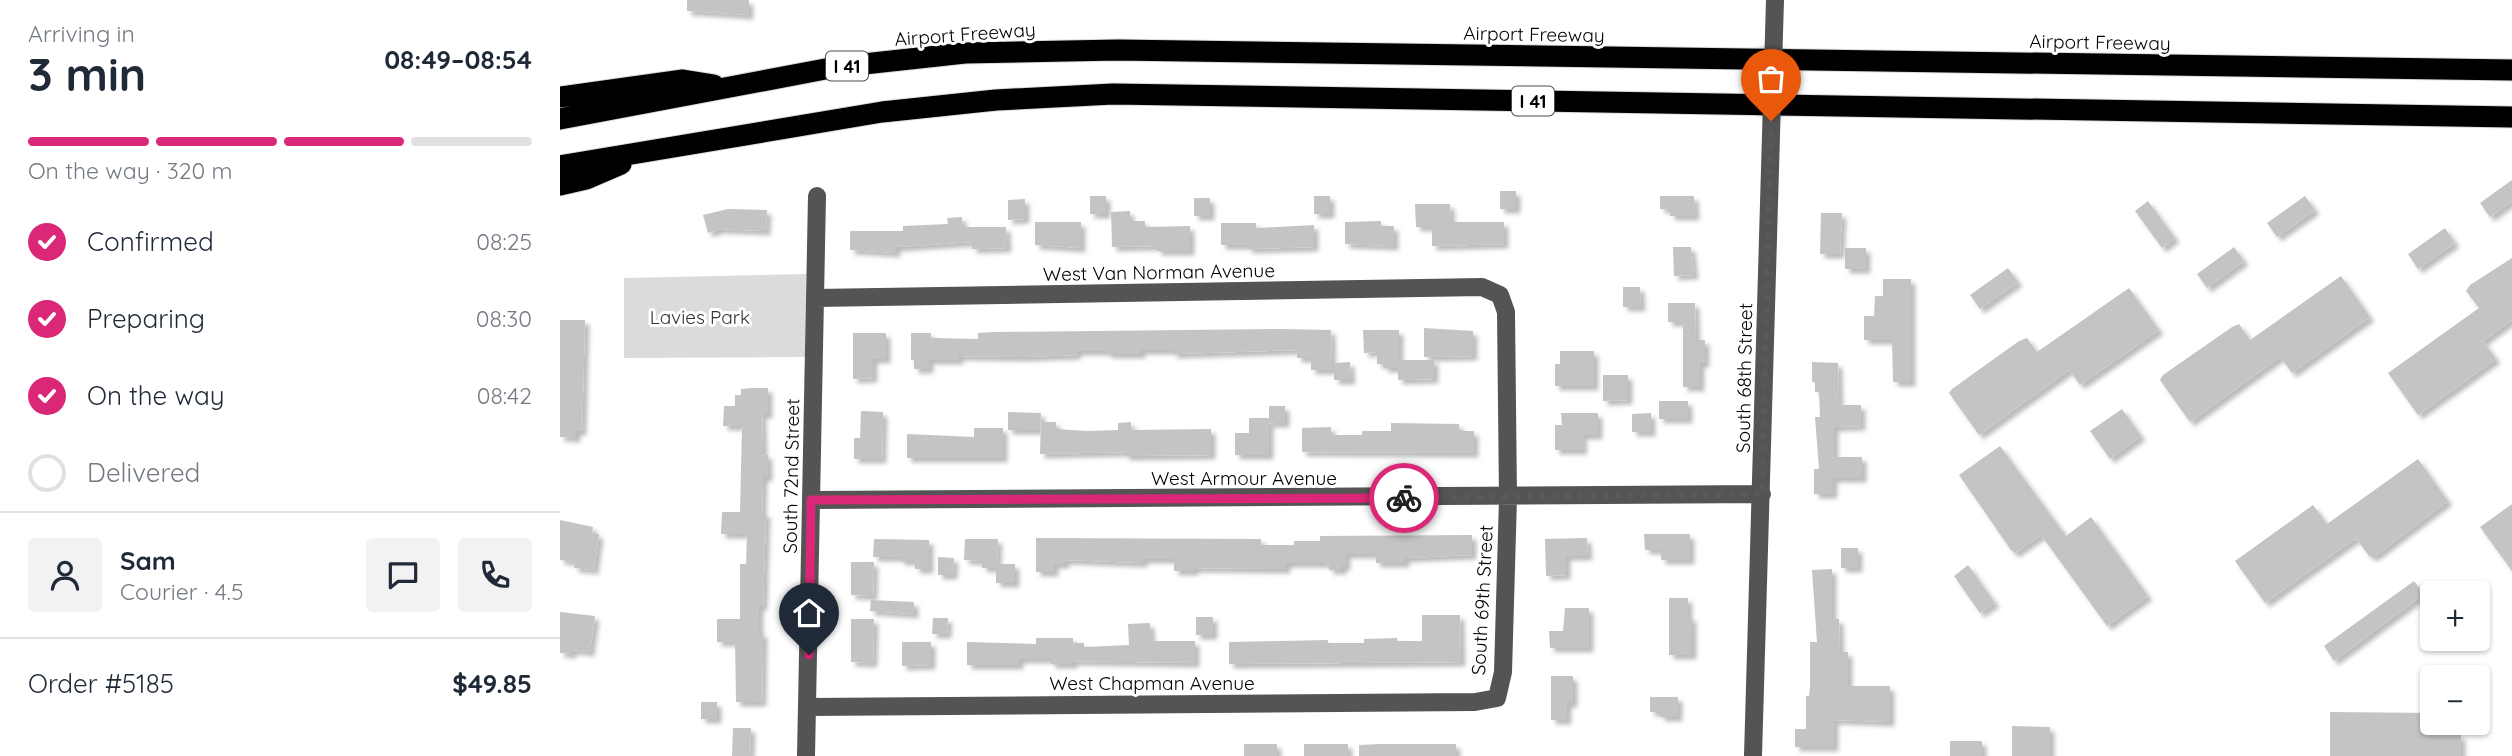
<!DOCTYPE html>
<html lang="en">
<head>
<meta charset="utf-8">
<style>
  :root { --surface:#fff; --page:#f2f2f3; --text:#1f2937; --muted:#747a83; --line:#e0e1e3; --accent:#db2777 }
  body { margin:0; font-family:Quicksand,sans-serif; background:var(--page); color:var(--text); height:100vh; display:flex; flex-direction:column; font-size:26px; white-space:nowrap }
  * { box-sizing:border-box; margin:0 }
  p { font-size:23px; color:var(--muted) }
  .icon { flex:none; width:38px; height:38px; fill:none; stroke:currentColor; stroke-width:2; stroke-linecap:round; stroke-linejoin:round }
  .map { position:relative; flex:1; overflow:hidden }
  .drawer { display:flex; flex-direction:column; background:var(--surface); width:560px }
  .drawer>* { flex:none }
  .tools { position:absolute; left:1860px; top:581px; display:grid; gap:14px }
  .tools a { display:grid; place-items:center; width:70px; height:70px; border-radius:7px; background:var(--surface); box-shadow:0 2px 5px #0004; font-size:35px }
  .pin { position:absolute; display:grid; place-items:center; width:60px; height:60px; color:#fff; margin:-72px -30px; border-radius:50% 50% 50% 0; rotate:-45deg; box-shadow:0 0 7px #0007 }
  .pin .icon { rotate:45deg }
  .courier { position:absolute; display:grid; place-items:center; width:70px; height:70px; margin:-35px; border:5px solid #db2777; border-radius:50%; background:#fff; color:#222; box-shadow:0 2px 9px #0007 }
  .head em { font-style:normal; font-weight:700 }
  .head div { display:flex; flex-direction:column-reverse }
  .head { display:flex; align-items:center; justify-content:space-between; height:119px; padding:0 28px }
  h1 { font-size:46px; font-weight:700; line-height:52px }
  .bar { display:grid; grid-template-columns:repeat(4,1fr); gap:10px 7px; align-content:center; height:84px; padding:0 28px }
  .bar i { height:9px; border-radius:5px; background:var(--line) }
  .bar .active { background:var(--accent) }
  .bar p { grid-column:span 4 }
  .line { display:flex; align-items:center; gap:18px; padding:0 28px; border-top:2px solid var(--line) }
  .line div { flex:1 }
  .round { display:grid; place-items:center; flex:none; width:74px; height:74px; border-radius:7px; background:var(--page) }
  ol { padding:0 28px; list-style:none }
  li { display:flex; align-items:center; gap:21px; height:77px }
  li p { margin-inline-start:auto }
  li .icon { padding:7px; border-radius:50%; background:var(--accent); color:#fff; stroke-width:4 }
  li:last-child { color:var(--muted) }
  li i { width:38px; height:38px; border:4px solid var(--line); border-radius:50% }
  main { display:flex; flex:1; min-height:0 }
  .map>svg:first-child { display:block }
</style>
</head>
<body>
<main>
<section class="drawer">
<div class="head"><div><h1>3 min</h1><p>Arriving in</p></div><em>08:49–08:54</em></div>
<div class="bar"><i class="active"></i><i class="active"></i><i class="active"></i><i></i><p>On the way · 320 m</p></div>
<ol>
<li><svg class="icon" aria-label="check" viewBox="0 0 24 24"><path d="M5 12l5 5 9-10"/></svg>Confirmed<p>08:25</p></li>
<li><svg class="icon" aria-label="check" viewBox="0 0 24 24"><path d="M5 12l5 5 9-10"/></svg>Preparing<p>08:30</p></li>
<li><svg class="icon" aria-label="check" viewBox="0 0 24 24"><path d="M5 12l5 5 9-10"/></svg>On the way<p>08:42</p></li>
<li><i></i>Delivered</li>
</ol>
<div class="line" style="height:126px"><a class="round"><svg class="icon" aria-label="person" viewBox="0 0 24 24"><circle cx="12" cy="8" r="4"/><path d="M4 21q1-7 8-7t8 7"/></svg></a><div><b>Sam</b><p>Courier · 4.5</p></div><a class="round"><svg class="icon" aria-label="chat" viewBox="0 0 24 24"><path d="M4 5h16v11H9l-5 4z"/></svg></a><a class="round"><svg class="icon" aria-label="phone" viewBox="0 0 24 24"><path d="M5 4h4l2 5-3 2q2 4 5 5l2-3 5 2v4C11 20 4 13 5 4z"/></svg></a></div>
<div class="line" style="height:91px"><div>Order #5185</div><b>$49.85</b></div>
</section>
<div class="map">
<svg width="1952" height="756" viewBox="0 0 1952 756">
  <defs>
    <filter id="shadow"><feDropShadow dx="4.5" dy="4.5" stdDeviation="2" flood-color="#0004"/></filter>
  </defs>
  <rect width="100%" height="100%" fill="#fff"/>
  <path fill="#dbdbdb" d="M246,274L245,357L64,358V278Z"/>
  <path fill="#c4c4c4" filter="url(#shadow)" d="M127,0H189V15L127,11Z
    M1952,180V201L1930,217L1920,203Z
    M940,191H956V209H940Z
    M530,196H546V214H530Z
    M754,196H770V214H754Z
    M1100,196H1134L1135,216H1110V209H1100Z
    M1745,196L1755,210L1717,237L1707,223Z
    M634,198H650V216H634Z
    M465,199V219L448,220V200Z
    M1588,201L1615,238L1602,248L1575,211Z
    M855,204H890L891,222H944V244L872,246V227H856Z
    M168,209L207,210L206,231L160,229L148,233L143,215Z
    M570,211V221H585V227L630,226V251H597V246L552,247L551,212Z
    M1261,213H1282L1280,254H1260Z
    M402,217L403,227H446L447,248L412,249V242L336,247V253L290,250V231H343V226L388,224L387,218Z
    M821,221V226H834V246L785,244V222Z
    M475,222H521V248L475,245Z
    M661,223H696V228L754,225V247L688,249V245H661Z
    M1885,228L1895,243L1858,269L1848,254Z
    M1113,247H1131L1134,275L1114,276Z
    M1674,247L1684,261L1647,288L1637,274Z
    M1285,248H1306V269H1285Z
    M1952,258V320L1923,341L1936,359L1858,415L1828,373L1919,308L1906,291L1910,285Z
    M1448,268L1458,282L1420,309L1410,295Z
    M1781,276L1810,317L1732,373L1720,357L1630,422L1600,380L1603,375L1672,327L1679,324L1690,340Z
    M1323,279H1351V382H1333L1332,340H1304V316H1314L1315,296H1323Z
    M1063,287H1080L1081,307H1063Z
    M1569,288L1599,330L1520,385L1509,370L1419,435L1389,393L1392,389L1459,341L1467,338L1477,352Z
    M1108,303H1135L1136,340H1145V363H1140V387H1123V322H1108Z
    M0,320H25L22,431H16V438L0,437Z
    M864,328L913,331V356L864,357Z
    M721,329L771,330L772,370H751V358H737V350L613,354V350H581V354H547V351H517L516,355L464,357L399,356V360H369V369H354V360H351V333H371V338L418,339V333L433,332Z
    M803,330H839V360H874V379L838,380V368H824V364H817V352L804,353Z
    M293,333H326V359H313V378L293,379Z
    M1000,351H1034V386H995V364H1000Z
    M790,362L791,380H774V363Z
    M1252,362L1278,363L1279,405H1301V426L1274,427V457H1302V478H1273V494H1254V469H1259L1255,417H1260L1259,392H1255V382H1252Z
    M1043,375H1068V400L1043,401Z
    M192,388H208V414H202L203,454L208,455V477H203L202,513H206L203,606H199V633H203L202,702H176L175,642H157V619H180V564H186L187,534H161L162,512H180L182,426H163L164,406H175V395H181V389Z
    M1099,401H1128V419H1099Z
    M709,406H725V423H709Z
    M1562,409L1581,436L1550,459L1530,431Z
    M301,411L323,412L322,459H294V438H300Z
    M448,412L481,413L480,430H448Z
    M1001,413H1038V435H1022L1023,450H995V425H1002Z
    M1091,413V432H1072V414Z
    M689,418H709V455H675V433H689Z
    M481,422H496V429L527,431L558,430V423L571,422V430L651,429V455L565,456V452L480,454Z
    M831,423L899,424V431H914V453L742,452V428L771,427V435H802V431H831Z
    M414,428H443V458H347V434L414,437Z
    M1440,446L1506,536L1531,517L1588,596L1547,626L1481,535L1455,553L1451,550L1399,475Z
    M1858,459L1888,501L1815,556H1809L1796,538L1705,603L1675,561L1753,505L1767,524Z
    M1952,504V571L1920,527Z
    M0,520L33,527L32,533L39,534L34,570L14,568L15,562L0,560Z
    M1084,534H1130V560H1101V550H1085Z
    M912,535V555L845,558V563H816L815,554H786V566H782V570H769V565L764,563H726V569L634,568V571H614V559H583V563L505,560V564H494V572H476V538L701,539V545H734V541H760V536Z
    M1027,538L1028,556H1006V575L986,576L985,539Z
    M314,539L369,540V569H355V561H340V557H313Z
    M405,539H438L437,564H455V583H436V568H422V561L404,560Z
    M1281,548H1298V568H1281Z
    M378,557L394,558L393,575H378Z
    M291,562H314L313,596L291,595Z
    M1408,565L1435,603L1420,613L1394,576Z
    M1272,569V619H1279L1280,652H1288V686H1330V722L1274,720V747H1235V729H1246V696H1249L1250,687V642H1257L1252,570Z
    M1854,581L1864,594L1774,661L1764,646Z
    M1109,598H1128V617H1132V655H1109Z
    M311,600L354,602V614L310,611Z
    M1005,608H1029V648H990L989,631H1003Z
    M0,612L35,616L30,652L12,650V654L0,653Z
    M862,615H900L901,662L669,664V642L768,640V643H804V639L837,638V641H862Z
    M636,617H653V635H636Z
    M373,618H388L387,634H372Z
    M291,619H314L313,663L291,662Z
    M590,623L591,641H635V663L513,661V664H491V659H459V665H407V642L476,644V638H513V643H524V647L569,645L568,624Z
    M342,642H371V665L342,666Z
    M991,676H1013V703H1007V720H991Z
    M1090,697H1118V717H1100V712H1090Z
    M141,702H157V719H141Z
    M1770,712L1872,713V723H1885V734L1901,735V756H1770Z
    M1452,726L1490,727V756H1452Z
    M173,728H191L190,756H172Z
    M1390,741H1422V756H1390Z
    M684,744H717V756H684Z
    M744,744H788V756H744Z
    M821,744H896V756H799V745Z"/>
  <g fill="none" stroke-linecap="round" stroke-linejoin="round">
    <defs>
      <path id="highway" d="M0,97L123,80L154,85
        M0,119L276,67L405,53L558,50L1952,70
        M0,166L322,112L436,100L553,94L1952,117
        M0,185L26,179L61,164"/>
    </defs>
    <use href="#highway" stroke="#dbdbdb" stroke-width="23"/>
    <path stroke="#545454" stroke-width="18" d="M251,500L1202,494
      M248,707L915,702L937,698L943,672L948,498L946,312L940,295L922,287L256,298
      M246,756L257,196
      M1193,756L1210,169"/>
    <use href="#highway" stroke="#000" stroke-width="21"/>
    <path stroke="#545454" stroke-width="18" d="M1210,169L1215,0"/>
  </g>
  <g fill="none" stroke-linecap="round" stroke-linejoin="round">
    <path stroke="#595959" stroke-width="7" stroke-dasharray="0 12.6" d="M844,498L1202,494L1211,121"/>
    <path stroke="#db2777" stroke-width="9" d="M249,655L251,500L844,498"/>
  </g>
  <g text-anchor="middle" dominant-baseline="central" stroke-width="6" stroke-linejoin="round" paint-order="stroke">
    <g fill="#fff" stroke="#4c4c4c" stroke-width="2">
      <rect x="266" y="51.5" width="42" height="29" rx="5"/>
      <rect x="952" y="86.5" width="42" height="29" rx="5"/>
    </g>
    <g font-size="18" font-weight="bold" fill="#000">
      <text x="287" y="66">I 41</text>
      <text x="973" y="101">I 41</text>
    </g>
    <g font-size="19" fill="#000" stroke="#fff">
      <text transform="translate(405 34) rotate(-4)">Airport Freeway</text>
      <text transform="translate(974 34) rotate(1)">Airport Freeway</text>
      <text transform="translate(1540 42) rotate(1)">Airport Freeway</text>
      <text transform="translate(599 272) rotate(-1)">West Van Norman Avenue</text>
      <text transform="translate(1184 378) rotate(-89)">South 68th Street</text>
      <text transform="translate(231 476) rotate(-89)">South 72nd Street</text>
      <text x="684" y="478">West Armour Avenue</text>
      <text transform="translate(922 600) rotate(-87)">South 69th Street</text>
      <text x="592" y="683">West Chapman Avenue</text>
    </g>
    <g font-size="19" fill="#323232" stroke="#fff">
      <text x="140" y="317">Lavies Park</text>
    </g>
  </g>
</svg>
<div class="tools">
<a>+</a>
<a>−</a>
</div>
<div class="pin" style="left:1211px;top:121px;background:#ea580c"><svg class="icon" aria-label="bag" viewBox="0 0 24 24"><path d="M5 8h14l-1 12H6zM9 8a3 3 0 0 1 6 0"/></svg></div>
<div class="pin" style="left:249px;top:655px;background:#1f2937"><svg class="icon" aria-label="home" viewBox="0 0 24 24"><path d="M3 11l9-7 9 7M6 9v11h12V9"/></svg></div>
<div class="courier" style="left:844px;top:498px"><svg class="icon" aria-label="bike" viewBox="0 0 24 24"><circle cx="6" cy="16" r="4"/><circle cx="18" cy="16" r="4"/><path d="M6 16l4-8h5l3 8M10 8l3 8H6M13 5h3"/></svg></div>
</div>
</main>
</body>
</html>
